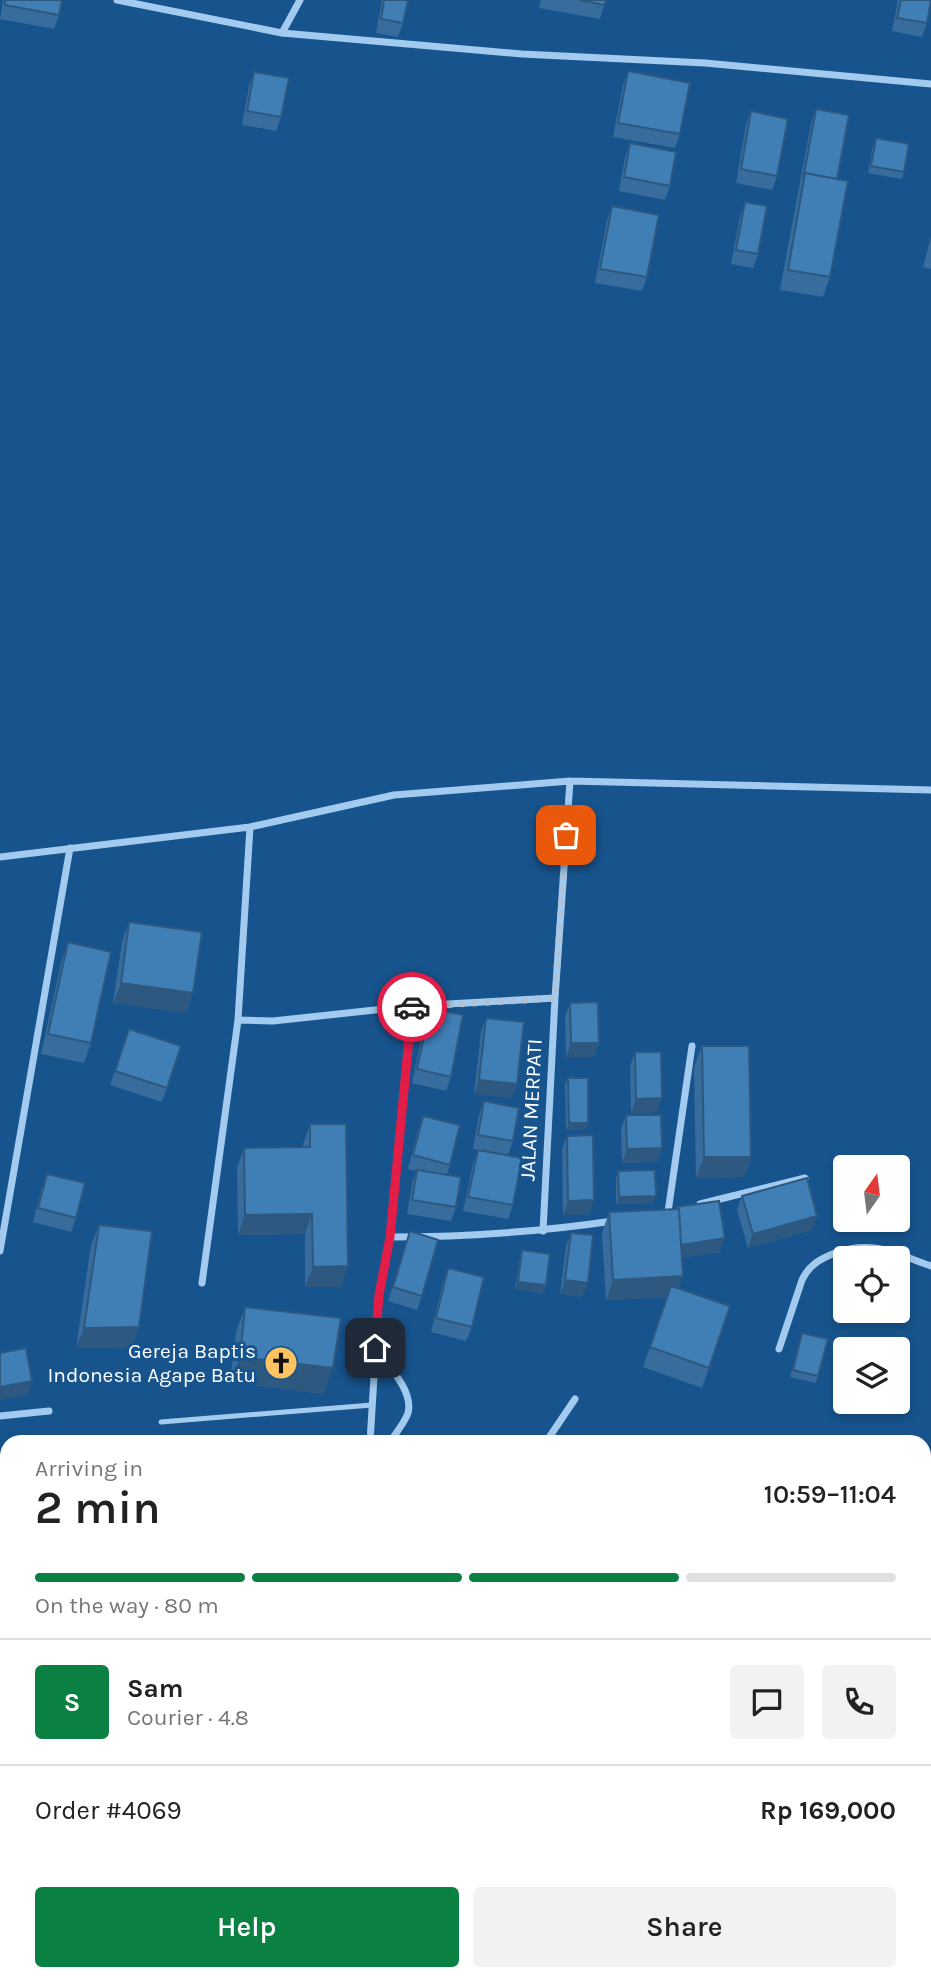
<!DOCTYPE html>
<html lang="en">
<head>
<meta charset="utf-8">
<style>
  :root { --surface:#fff; --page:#f2f2f2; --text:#222; --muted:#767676; --line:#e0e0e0; --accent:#0b8043 }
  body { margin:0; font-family:Karla,sans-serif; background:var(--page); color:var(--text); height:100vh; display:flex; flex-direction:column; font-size:26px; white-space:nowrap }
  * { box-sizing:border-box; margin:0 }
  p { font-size:23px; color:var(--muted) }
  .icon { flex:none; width:38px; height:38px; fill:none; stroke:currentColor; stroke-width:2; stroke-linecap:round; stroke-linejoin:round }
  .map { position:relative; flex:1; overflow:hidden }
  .side { position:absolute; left:0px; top:1435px; width:931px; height:546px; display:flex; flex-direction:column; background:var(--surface); border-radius:21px 21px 0 0; box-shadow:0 4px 10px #0003 }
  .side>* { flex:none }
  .needle { width:46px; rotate:14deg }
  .controls { position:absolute; left:833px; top:1155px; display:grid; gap:14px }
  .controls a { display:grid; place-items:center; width:77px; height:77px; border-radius:7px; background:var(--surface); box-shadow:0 4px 10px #0003; font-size:35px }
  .pin { position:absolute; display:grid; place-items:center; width:60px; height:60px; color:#fff; margin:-30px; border-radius:14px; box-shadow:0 4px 10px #0006 }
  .courier { position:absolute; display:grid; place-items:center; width:70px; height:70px; margin:-35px; border:5px solid #e11d48; border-radius:50%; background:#fff; color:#222; box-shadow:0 2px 9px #0007 }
  .headline em { font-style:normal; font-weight:600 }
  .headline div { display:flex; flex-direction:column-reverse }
  .headline { display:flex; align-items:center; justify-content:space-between; height:119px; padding:0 35px }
  h1 { font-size:46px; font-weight:600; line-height:52px }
  .bar { display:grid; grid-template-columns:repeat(4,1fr); gap:10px 7px; align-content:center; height:84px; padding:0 35px }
  .bar i { height:9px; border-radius:5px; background:var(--line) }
  .bar .selected { background:var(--accent) }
  .bar p { grid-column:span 4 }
  .line { display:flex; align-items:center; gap:18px; padding:0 35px; border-top:2px solid var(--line) }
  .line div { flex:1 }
  .round { display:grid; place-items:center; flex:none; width:74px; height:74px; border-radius:7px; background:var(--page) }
  .cta { display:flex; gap:14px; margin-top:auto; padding:14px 35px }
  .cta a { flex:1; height:80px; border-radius:7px; background:var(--accent); color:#fff; font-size:28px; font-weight:600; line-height:80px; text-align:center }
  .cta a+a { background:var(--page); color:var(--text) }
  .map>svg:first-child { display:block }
</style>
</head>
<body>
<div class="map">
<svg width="931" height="1981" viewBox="0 0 931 1981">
  <rect width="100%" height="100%" fill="#17548d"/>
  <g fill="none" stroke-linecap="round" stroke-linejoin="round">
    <path stroke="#a3cbef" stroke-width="5" d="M161,1422L372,1405"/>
    <path stroke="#a3cbef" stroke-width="7" d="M117,0L282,33L522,54L705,63L931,84
      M282,33L300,0
      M0,857L250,827L394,795L570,781L931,790
      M238,1020L273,1021L412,1006L555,998
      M700,1204L805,1178
      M668,1212L692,1046
      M543,1231L555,998L570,781
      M390,1237C465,1237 538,1232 613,1221
      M0,1251L70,848
      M202,1283L238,1020L250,827
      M375,1348C387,1364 414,1391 408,1413C405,1422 396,1433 390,1442
      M779,1349L802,1280C809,1265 820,1259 835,1253C873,1239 896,1254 931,1266
      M0,1416L49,1411
      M370,1442L379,1295L390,1237L412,1006
      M546,1442L575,1399
      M924,1623L931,1627
      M639,1981L642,1974"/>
  </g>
  <path fill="#376c9d" d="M3,0H62L59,15L54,29L0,19Z
    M382,0H408L403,23L398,37L376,33Z
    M541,0H606L600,19L539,8Z
    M898,0H931L927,23L922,37L892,31Z
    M628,71L680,134L675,148L613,137L623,85Z
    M254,72L281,117L276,131L242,125L249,86Z
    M816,109L837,179L830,277L823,297L780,290L811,123Z
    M751,111L777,176L772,190L736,183L746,125Z
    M876,138L904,172L902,179L868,173L873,145Z
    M630,143L670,186L665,200L619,191L625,157Z
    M745,202L758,254L753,268L731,264L740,216Z
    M612,206L647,277L642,291L595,283L607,220Z
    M931,237V269L923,267Z
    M129,922L186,1013L113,1003L122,942Z
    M68,942L91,1043L84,1063L41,1054L61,963Z
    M570,1003L599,1043L594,1057H566L565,1017Z
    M430,1008L451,1077L446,1091L412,1083L425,1022Z
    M486,1018L512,1098L474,1094L481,1032Z
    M129,1029L181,1046L162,1102L110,1085Z
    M702,1046L751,1157L744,1177L696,1178L694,1067Z
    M635,1052L662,1098L657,1112L631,1113L630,1066Z
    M568,1078L588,1123L586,1130H566L565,1085Z
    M484,1101L513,1141L508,1155L479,1150L513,1205L508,1219L463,1211L473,1164L478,1150L473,1149L479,1115Z
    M626,1115L662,1148L657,1162L622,1163L621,1129Z
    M423,1116L450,1165L447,1174L456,1207L451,1221L407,1214L412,1184L416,1171L408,1169L418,1130Z
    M310,1124L341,1287H305V1234L238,1235L237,1168L244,1148H303V1145Z
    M567,1136L594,1200L589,1214L563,1215L562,1150Z
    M618,1171L653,1203L616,1204V1178Z
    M47,1174L76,1218L71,1232L33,1222L42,1187Z
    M742,1196L812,1230L748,1248L737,1210Z
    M676,1207L720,1252L682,1258L678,1288L709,1368L702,1388L643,1367L667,1297L606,1300L602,1233L609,1212L675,1209Z
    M99,1225L139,1327L132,1347L76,1348L91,1245Z
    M410,1231L422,1296L417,1310L388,1301Z
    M571,1233L582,1297L560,1294L566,1246Z
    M522,1250L546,1285L543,1293L515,1289L520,1257Z
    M448,1268L472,1327L466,1341L431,1332L443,1282Z
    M245,1307L324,1394L230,1382L236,1332Z
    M802,1333L818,1376L816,1383L790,1377Z
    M555,1974L611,1981H553Z
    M694,1974H718L716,1981Z"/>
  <path fill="#2d587f" d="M121,983L193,993L186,1013L113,1003Z
    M571,1043H599L594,1057H566Z
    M479,1080L517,1084L512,1098L474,1094Z
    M662,1098L657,1112L631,1113L636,1099Z
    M569,1123H588L586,1130H566Z
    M662,1148L657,1162L622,1163L627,1149Z
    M704,1157H751L744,1177L696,1178Z
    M656,1196L653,1203L616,1204L619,1197Z
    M594,1200L589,1214L563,1215L568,1201Z
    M312,1214L305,1234L238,1235L245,1215Z
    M817,1216L812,1230L748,1248L753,1234Z
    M725,1238L720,1252L676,1259L681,1245Z
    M348,1266L341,1287H305L313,1267Z
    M683,1276L675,1297L606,1300L613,1280Z
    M565,1280L588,1283L582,1297L560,1294Z
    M518,1282L546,1285L543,1293L515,1289Z
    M139,1327L132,1347L76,1348L84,1328Z
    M240,1357L333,1368L324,1394L230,1382Z
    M32,1381L27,1395L0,1400V1387Z"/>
  <path fill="#407eb6" stroke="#2d587f" stroke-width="2" d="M5,0H62L59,15L5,5Z
    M384,0H408L403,23L381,19Z
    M579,0H606L605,5Z
    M901,0H931L927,23L897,18Z
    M628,71L690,83L680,134L618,123Z
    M254,72L289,78L281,117L247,111Z
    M816,109L849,115L837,179L805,173L803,179Z
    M751,111L788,119L777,176L741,169Z
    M876,138L909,144L904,172L871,166Z
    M630,143L676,152L670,186L624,177Z
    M805,173L848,181L830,277L788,270Z
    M745,202L767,206L758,254L736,250Z
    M612,206L659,215L647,277L600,269Z
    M129,922L202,932L193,993L121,983Z
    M68,942L111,952L91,1043L48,1034Z
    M598,1002L599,1043H571L570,1003Z
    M430,1008L463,1015L451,1077L417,1069Z
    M486,1018L524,1022L517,1084L479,1080Z
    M129,1029L181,1046L167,1088L115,1071Z
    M702,1046H749L751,1157H704Z
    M635,1052H661L662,1098L636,1099Z
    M568,1078H588V1123H569Z
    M484,1101L519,1108L513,1141L478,1135Z
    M626,1115H661L662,1148L627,1149Z
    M423,1116L460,1125L450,1165L413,1155Z
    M310,1124H346L348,1266L313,1267L312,1214L245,1215L244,1148L310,1147Z
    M593,1135L594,1200L568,1201L567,1136Z
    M478,1150L522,1158L513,1205L468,1197Z
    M417,1170L461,1177L456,1207L412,1200Z
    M655,1170L656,1196L619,1197L618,1171Z
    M47,1174L85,1183L76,1218L38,1208Z
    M807,1178L817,1216L753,1234L742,1196Z
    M719,1201L725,1238L681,1245L679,1209H676V1207Z
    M679,1209L683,1276L613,1280L609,1212Z
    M99,1225L152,1231L139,1327L84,1328Z
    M410,1231L438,1240L422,1296L393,1287Z
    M571,1233L593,1235L588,1283L565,1280Z
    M522,1250L550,1254L546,1285L518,1282Z
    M448,1268L484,1277L472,1327L436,1318Z
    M671,1286L730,1306L709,1368L650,1347Z
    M245,1307L341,1318L333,1368L240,1357Z
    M802,1333L828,1339L818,1376L793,1370Z
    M26,1348L32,1381L0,1387V1353Z
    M557,1974H614L611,1981H575Z
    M657,1977L675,1981H656Z"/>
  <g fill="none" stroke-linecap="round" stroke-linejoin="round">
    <path stroke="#aec3d7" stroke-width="7" stroke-dasharray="0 12.6" d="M412,1007L555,998L566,835"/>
    <path stroke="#e11d48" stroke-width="9" d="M375,1348L379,1295L390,1237L412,1007"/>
  </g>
  <defs>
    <symbol id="church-disc" viewBox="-11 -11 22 22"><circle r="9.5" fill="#ffc460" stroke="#17548d"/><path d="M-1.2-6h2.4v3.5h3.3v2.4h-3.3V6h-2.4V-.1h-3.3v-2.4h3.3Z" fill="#111"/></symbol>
  </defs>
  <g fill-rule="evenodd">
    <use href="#church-disc" x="262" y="1344" width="38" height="38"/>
  </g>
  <g text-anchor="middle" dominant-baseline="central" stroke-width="6" stroke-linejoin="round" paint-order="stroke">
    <g font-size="21" fill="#fff" stroke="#17548d">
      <text transform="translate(531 1110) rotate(-87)">JALAN MERPATI</text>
    </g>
    <g font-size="21" fill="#fff" stroke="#17548d" text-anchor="end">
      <text x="256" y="1351">Gereja Baptis<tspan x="256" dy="24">Indonesia Agape Batu</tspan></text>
    </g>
  </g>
</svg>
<div class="controls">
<a><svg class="needle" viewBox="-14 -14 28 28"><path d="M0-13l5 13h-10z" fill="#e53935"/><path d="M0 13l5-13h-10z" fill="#767676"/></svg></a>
<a><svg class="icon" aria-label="locate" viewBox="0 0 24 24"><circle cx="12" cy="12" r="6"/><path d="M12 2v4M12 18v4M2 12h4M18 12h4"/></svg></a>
<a><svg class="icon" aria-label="layers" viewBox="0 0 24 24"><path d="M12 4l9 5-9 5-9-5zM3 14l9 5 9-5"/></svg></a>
</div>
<div class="pin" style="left:566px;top:835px;background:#ea580c"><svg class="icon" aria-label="bag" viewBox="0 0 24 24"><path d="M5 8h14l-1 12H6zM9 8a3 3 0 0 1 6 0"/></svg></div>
<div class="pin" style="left:375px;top:1348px;background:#1f2937"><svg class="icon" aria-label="home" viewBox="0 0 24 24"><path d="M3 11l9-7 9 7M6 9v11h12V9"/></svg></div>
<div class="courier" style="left:412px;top:1007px"><svg class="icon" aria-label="car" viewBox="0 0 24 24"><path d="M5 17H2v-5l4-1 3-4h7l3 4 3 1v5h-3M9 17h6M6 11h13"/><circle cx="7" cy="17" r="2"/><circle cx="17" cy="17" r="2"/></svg></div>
<section class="side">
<div class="headline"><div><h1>2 min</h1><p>Arriving in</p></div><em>10:59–11:04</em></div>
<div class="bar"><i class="selected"></i><i class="selected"></i><i class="selected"></i><i></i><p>On the way · 80 m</p></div>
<div class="line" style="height:126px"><b class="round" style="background:var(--accent);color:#fff">S</b><div><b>Sam</b><p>Courier · 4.8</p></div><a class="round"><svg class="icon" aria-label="chat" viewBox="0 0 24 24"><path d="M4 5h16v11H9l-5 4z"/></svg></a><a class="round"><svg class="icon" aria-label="phone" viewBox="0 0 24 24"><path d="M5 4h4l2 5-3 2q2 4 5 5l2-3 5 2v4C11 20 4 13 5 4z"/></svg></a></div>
<div class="line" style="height:91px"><div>Order #4069</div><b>Rp 169,000</b></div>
<div class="cta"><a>Help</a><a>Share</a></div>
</section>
</div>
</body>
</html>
